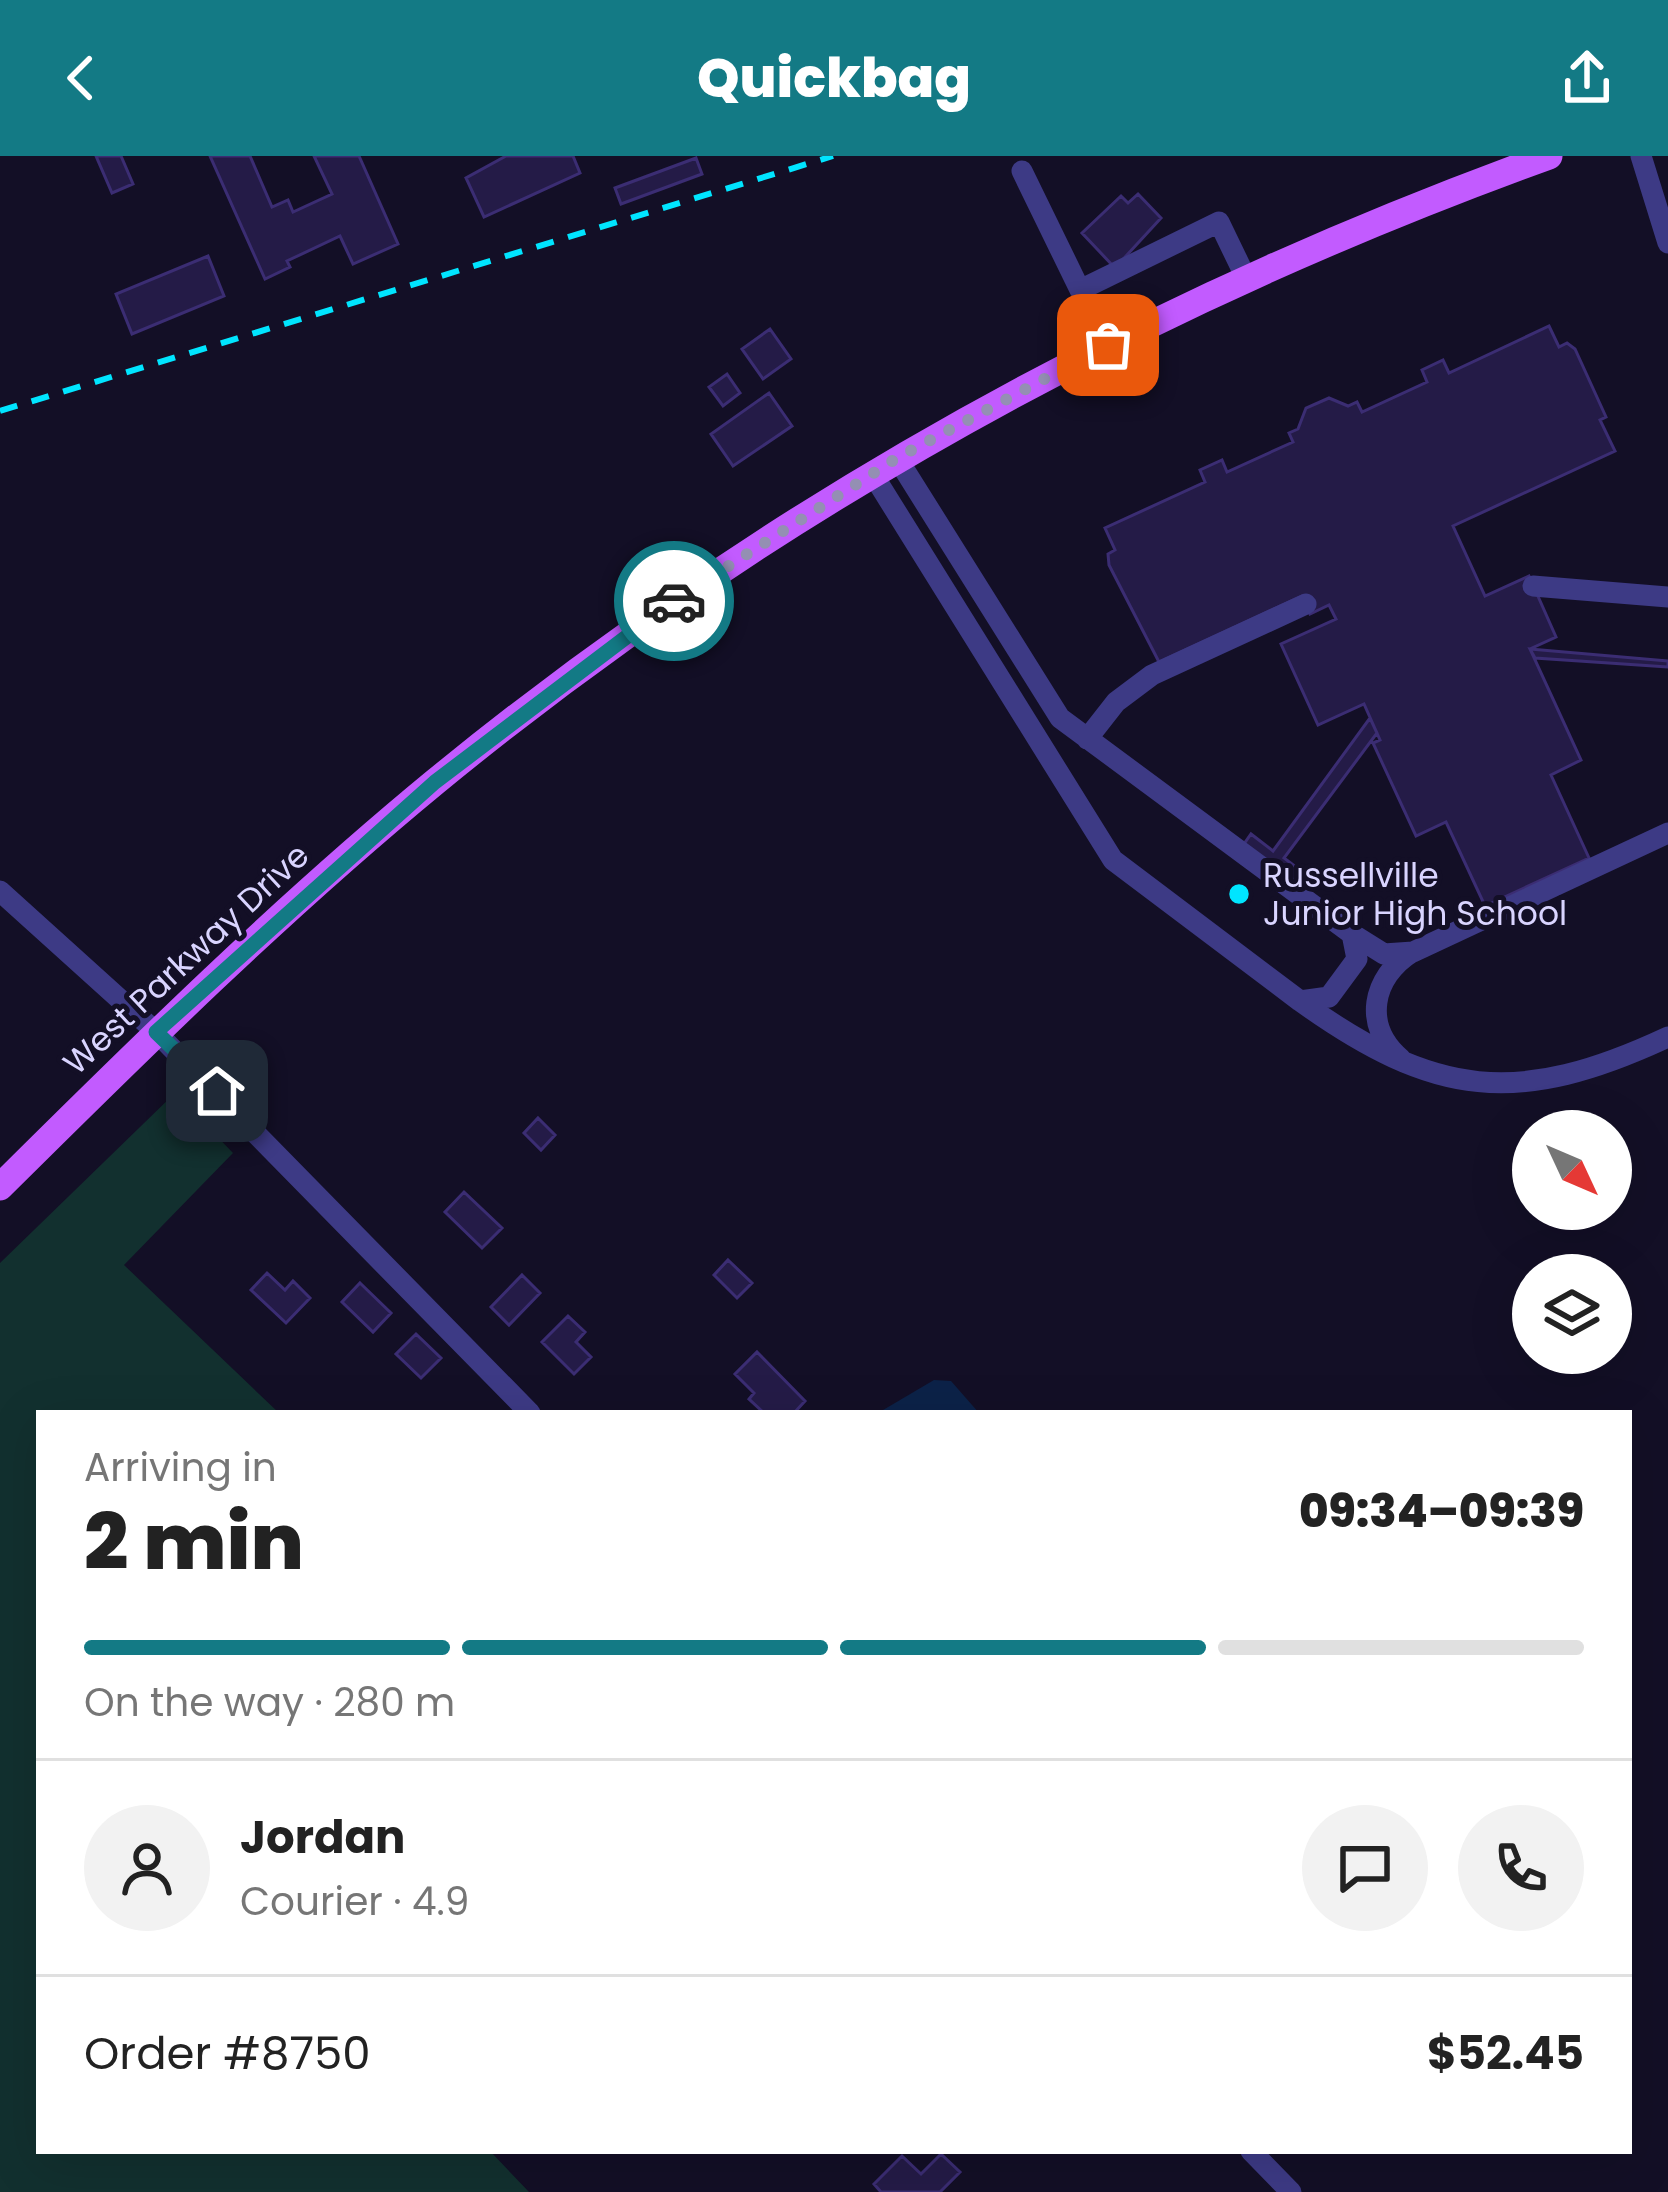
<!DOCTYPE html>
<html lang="en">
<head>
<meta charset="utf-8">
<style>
  :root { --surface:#fff; --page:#f2f2f2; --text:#222; --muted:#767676; --line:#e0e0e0; --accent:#137a85 }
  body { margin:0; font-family:Poppins,sans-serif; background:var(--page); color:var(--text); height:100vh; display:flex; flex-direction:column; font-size:45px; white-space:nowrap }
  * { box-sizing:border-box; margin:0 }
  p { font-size:39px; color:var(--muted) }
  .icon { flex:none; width:66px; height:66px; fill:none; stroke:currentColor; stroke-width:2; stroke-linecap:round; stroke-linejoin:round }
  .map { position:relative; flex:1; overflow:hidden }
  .side { position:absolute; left:36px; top:1254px; width:1596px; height:744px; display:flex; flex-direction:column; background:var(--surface); border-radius:0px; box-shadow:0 12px 48px #0002 }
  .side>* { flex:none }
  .needle { width:78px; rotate:134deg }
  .tools { position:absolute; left:1512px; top:954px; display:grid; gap:24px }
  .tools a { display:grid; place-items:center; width:120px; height:120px; border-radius:50%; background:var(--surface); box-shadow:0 12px 48px #0002; font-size:60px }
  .pin { position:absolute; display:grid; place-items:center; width:102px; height:102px; color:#fff; margin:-51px; border-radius:24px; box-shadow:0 6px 18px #0006 }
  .courier { position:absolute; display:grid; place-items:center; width:120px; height:120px; margin:-60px; border:9px solid #137a85; border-radius:50%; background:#fff; color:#222; box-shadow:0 3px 15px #0007 }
  .overview em { font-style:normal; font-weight:800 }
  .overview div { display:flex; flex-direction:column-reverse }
  .overview { display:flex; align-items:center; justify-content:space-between; height:204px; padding:0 48px }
  h1 { font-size:78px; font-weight:800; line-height:90px }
  .bar { display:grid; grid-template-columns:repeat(4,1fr); gap:18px 12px; align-content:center; height:144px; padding:0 48px }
  .bar i { height:15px; border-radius:9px; background:var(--line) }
  .bar .on { background:var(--accent) }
  .bar p { grid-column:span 4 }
  .line { display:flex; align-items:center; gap:30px; padding:0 48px; border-top:3px solid var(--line) }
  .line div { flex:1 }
  .round { display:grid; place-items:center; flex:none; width:126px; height:126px; border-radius:63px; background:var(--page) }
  header { display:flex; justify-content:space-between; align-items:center; height:156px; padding:0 48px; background:var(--accent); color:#fff; font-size:54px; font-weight:800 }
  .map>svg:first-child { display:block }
</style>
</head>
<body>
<header><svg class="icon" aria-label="back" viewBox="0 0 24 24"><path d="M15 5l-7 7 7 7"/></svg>Quickbag<svg class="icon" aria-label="share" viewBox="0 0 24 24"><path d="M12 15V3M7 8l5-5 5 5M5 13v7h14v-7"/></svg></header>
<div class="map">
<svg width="1668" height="2036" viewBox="0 0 1668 2036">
  <rect width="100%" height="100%" fill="#130f26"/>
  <path fill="#12302f" d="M175,937L233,997L124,1109L279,1257H39V1995H490L529,2036H0V1107Z"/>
  <path fill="#0c2248" d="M934,1224L951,1225L979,1257H878Z"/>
  <path fill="#241b47" stroke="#3b2d73" stroke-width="3" d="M96,0H121L133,28L112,37Z
    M210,0H250L272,51L288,44L293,56L332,38L314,0H359L398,88L353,108L340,80L287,105L290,111L265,123Z
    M506,0H573L580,17L484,61L466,22Z
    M696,2L702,18L621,48L615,32Z
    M1138,38L1161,62L1115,112L1082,77L1121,40L1128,47Z
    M208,100L224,140L132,178L116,138Z
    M1549,170L1559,191L1567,187L1575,193L1606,261L1600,264L1615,295L1453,370L1485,440L1529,420L1556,481L1530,493L1581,604L1551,619L1589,702L1485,750L1446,666L1416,680L1373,587L1380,584L1364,548L1318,569L1281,488L1336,463L1329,449L1310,458L1302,440L1159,506L1109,409L1108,398L1115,394L1105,372L1205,326L1200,314L1222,304L1227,316L1293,286L1289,277L1298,273L1306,252L1329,242L1348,250L1357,246L1362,256L1427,226L1422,214L1443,204L1449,217Z
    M770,173L791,203L763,223L742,193Z
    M727,218L740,237L723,250L709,231Z
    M769,237L792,270L733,310L711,278Z
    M1530,493L1668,505V511L1535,502Z
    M1370,562L1377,577L1284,702L1304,717L1297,727L1244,688L1251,678L1273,695Z
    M538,962L555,979L541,994L524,977Z
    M464,1036L502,1072L482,1092L445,1056Z
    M728,1104L752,1127L737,1142L714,1119Z
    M267,1117L285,1134L293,1125L310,1142L286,1167L251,1134Z
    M522,1119L540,1137L509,1169L491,1151Z
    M360,1127L391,1157L373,1176L342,1146Z
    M568,1160L585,1176L576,1186L591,1201L574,1218L542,1186Z
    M416,1178L441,1202L421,1222L396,1198Z
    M757,1196L805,1245L794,1257H764L749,1243L754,1237L735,1218Z
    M941,1998L960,2016L940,2036H881L874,2028L902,2000L921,2018Z"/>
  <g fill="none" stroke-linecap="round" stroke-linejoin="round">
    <path stroke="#3d3a85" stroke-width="21" d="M1641,0L1668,87
      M1022,15L1080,134L1219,66L1246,122
      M872,317L1113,704L1300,845L1329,841L1357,803L1352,778L1060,562L897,302
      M1533,430L1668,441
      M1087,583L1116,546L1152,519L1306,448
      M0,735L156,876L530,1257
      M1352,778L1384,798L1413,796L1668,677
      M1300,845C1435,942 1518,951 1668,881
      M1401,903C1362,870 1372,821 1412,796
      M1251,1995L1291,2036"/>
    <path stroke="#c25bff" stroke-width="27" d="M0,1031C141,891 282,752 435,626C768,353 1145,146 1549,0"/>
    <path stroke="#00e5ff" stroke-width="6" stroke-dasharray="18 15" stroke-linecap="butt" d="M0,255L833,0"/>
  </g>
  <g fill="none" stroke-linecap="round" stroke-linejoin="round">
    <path stroke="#948fb3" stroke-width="12" stroke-dasharray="0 21.6" d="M674,445L897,302L1108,189"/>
    <path stroke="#137a85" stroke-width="15" d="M217,935L156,876L435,626L674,445"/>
  </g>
  <circle fill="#00e5ff" stroke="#130f26" stroke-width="4.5" cx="1239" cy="738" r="12"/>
  <g text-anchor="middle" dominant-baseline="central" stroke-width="10" stroke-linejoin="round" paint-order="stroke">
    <g font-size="33" fill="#d9d4ff" stroke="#130f26" text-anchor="start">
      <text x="1263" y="719">Russellville<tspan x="1263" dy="38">Junior High School</tspan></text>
    </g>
    <g font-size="33" fill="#d9d4ff" stroke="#130f26">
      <text transform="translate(186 803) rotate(-43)">West Parkway Drive</text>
    </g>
  </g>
</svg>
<div class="tools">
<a><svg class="needle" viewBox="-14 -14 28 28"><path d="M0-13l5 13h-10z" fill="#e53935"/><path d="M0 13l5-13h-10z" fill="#767676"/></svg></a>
<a><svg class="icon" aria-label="layers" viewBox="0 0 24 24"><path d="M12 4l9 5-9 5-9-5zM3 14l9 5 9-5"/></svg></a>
</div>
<div class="pin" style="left:1108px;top:189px;background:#ea580c"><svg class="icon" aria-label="bag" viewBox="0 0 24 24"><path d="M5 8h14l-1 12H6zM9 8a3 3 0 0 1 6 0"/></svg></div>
<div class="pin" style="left:217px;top:935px;background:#1f2937"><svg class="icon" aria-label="home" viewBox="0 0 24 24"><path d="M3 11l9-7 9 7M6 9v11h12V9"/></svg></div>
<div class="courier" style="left:674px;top:445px"><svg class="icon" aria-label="car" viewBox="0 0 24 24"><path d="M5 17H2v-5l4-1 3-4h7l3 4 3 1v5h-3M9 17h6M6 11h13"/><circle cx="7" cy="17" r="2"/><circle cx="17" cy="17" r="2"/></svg></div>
<section class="side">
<div class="overview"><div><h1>2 min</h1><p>Arriving in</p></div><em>09:34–09:39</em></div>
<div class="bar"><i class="on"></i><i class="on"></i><i class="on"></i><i></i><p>On the way · 280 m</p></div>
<div class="line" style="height:216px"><a class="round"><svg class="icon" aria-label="person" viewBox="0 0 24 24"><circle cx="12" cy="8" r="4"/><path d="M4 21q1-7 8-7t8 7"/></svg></a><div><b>Jordan</b><p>Courier · 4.9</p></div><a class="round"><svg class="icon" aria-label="chat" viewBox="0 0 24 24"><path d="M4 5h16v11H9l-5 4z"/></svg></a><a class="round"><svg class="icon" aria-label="phone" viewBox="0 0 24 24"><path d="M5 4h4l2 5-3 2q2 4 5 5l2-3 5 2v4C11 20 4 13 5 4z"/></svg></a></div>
<div class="line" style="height:156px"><div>Order #8750</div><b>$52.45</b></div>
</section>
</div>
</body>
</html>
